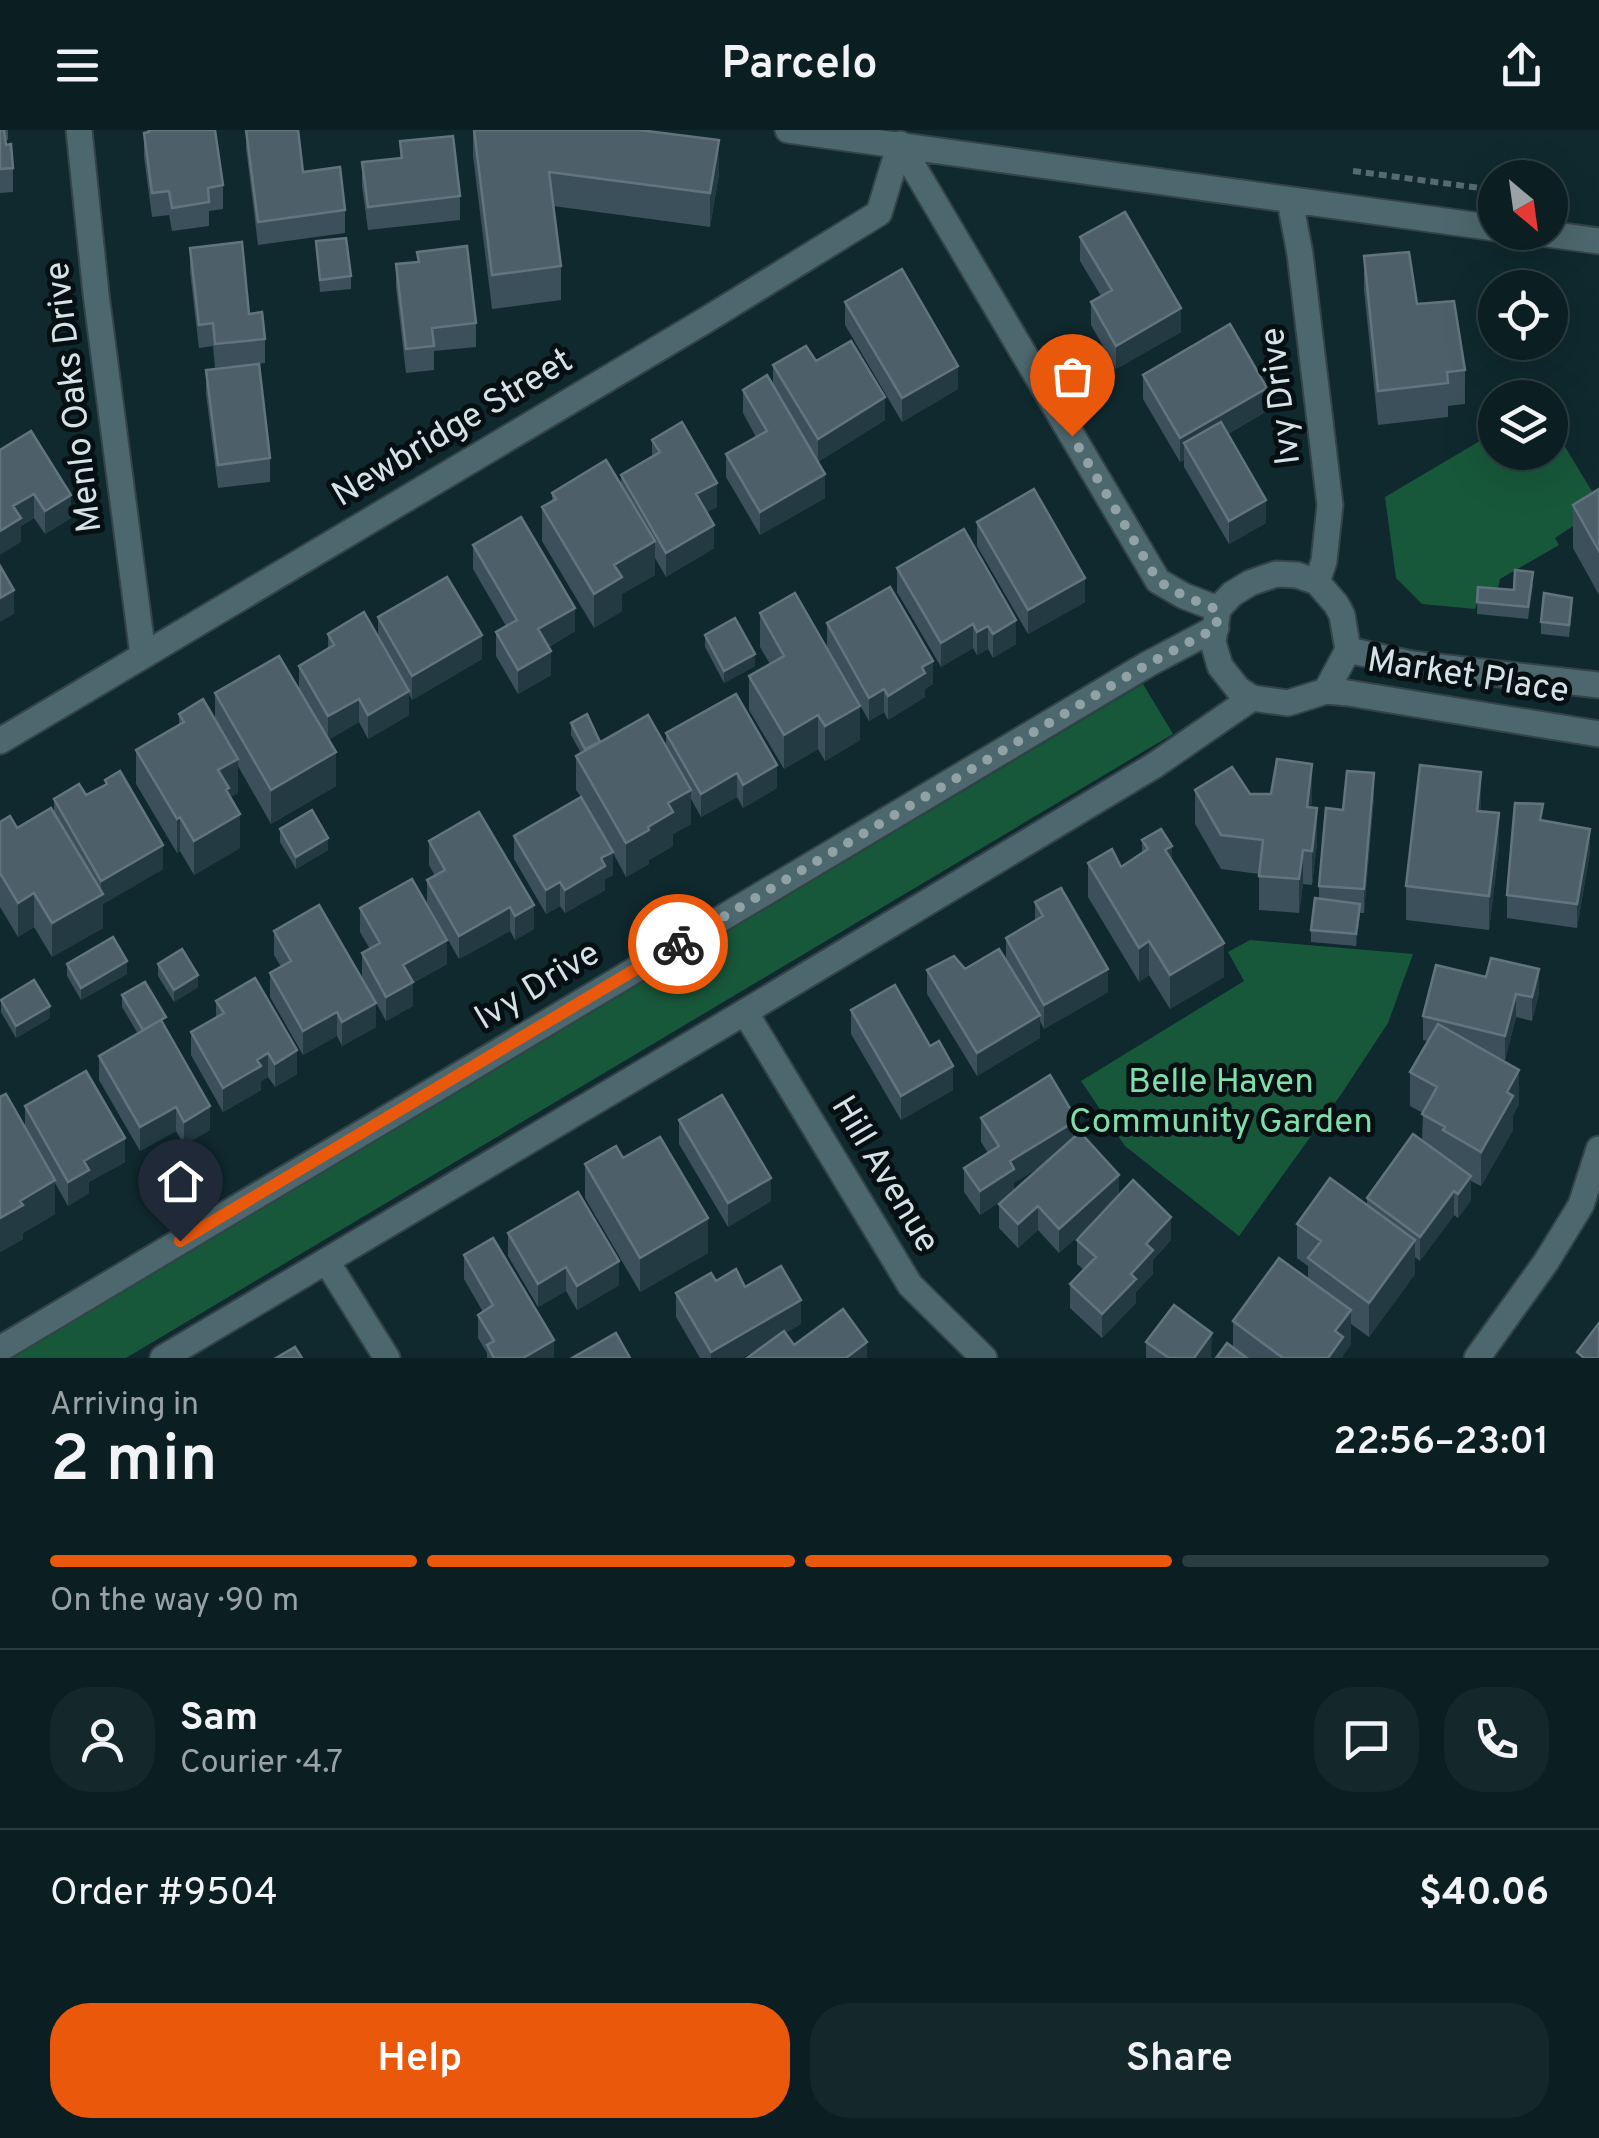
<!DOCTYPE html>
<html lang="en">
<head>
<meta charset="utf-8">
<style>
  :root { --surface:#0b1f22; --page:#14272a; --text:#f1f3f6; --muted:#9aa2a5; --line:#2b3d40; --accent:#ea580c }
  body { margin:0; font-family:Overpass,sans-serif; background:var(--page); color:var(--text); height:100vh; display:flex; flex-direction:column; font-size:38px; white-space:nowrap }
  * { box-sizing:border-box; margin:0 }
  p { font-size:32px; color:var(--muted) }
  .icon { flex:none; width:55px; height:55px; fill:none; stroke:currentColor; stroke-width:2; stroke-linecap:round; stroke-linejoin:round }
  .map { position:relative; height:1228px; overflow:hidden }
  .panel { display:flex; flex-direction:column; background:var(--surface); flex:1 }
  .panel>* { flex:none }
  .needle { width:65px; rotate:151deg }
  .fabs { position:absolute; left:1478px; top:30px; display:grid; gap:20px }
  .fabs a { display:grid; place-items:center; width:90px; height:90px; border-radius:50%; background:var(--surface); box-shadow:0 10px 40px #0002,0 0 0 2px var(--line); font-size:50px }
  .pin { position:absolute; display:grid; place-items:center; width:85px; height:85px; color:#fff; margin:-102px -42px; border-radius:50% 50% 50% 0; rotate:-45deg; box-shadow:0 0 10px #0007 }
  .pin .icon { rotate:45deg }
  .courier { position:absolute; display:grid; place-items:center; width:100px; height:100px; margin:-50px; border:8px solid #ea580c; border-radius:50%; background:#fff; color:#222; box-shadow:0 2px 12px #0007 }
  .headline em { font-style:normal; font-weight:600 }
  .headline div { display:flex; flex-direction:column-reverse }
  .headline { display:flex; align-items:center; justify-content:space-between; height:170px; padding:0 50px }
  h1 { font-size:65px; font-weight:600; line-height:75px }
  .bar { display:grid; grid-template-columns:repeat(4,1fr); gap:15px 10px; align-content:center; height:120px; padding:0 50px }
  .bar i { height:12px; border-radius:8px; background:var(--line) }
  .bar .current { background:var(--accent) }
  .bar p { grid-column:span 4 }
  .line { display:flex; align-items:center; gap:25px; padding:0 50px; border-top:2px solid var(--line) }
  .line div { flex:1 }
  .round { display:grid; place-items:center; flex:none; width:105px; height:105px; border-radius:40px; background:var(--page) }
  .primary-button { display:flex; gap:20px; margin-top:auto; padding:20px 50px }
  .primary-button a { flex:1; height:115px; border-radius:40px; background:var(--accent); color:#fff; font-size:40px; font-weight:600; line-height:115px; text-align:center }
  .primary-button a+a { background:var(--page); color:var(--text) }
  header { display:flex; justify-content:space-between; align-items:center; height:130px; padding:0 50px; background:var(--surface); font-size:45px; font-weight:600 }
  .map>svg:first-child { display:block }
</style>
</head>
<body>
<header><svg class="icon" aria-label="menu" viewBox="0 0 24 24"><path d="M4 6h16M4 12h16M4 18h16"/></svg>Parcelo<svg class="icon" aria-label="share" viewBox="0 0 24 24"><path d="M12 15V3M7 8l5-5 5 5M5 13v7h14v-7"/></svg></header>
<div class="map">
<svg width="1599" height="1228" viewBox="0 0 1599 1228">
  <rect width="100%" height="100%" fill="#0f292e"/>
  <path fill="#18583a" d="M1550,292L1599,373V379L1555,408L1559,415L1500,449L1496,466L1480,465L1475,479L1422,474L1396,448L1385,367L1495,302V322H1550Z
    M1143,554L1173,604L126,1228H12Z
    M1250,810L1413,824L1388,893L1342,963L1239,1106L1125,1016L1081,951L1244,851L1228,822Z"/>
  <g fill="none" stroke-linecap="round" stroke-linejoin="round">
    <defs>
      <path id="street" d="M79,0L96,164L143,525
        M788,0L1495,98
        M900,14L1158,451L1184,466L1218,479
        M1290,71L1300,124L1330,375L1324,431L1317,452
        M1533,102L1599,111
        M1348,520L1412,534L1599,555
        M1326,561L1348,520L1342,485L1336,474L1317,452L1297,445L1276,444L1250,453L1232,464L1218,479L1213,512L1220,536L1238,559L1252,568L1288,573L1326,561L1348,563L1599,604
        M0,611L706,190L879,83L900,14
        M745,882L910,1155L984,1228
        M327,1132L387,1228
        M0,1219L1148,534L1216,498
        M163,1228L745,882L1155,635L1252,568
        M1477,1228L1546,1132L1581,1075L1599,1019"/>
    </defs>
    <use href="#street" stroke="#334348" stroke-width="29"/>
    <path stroke="#566b70" stroke-width="6" stroke-dasharray="8 5" stroke-linecap="butt" d="M1353,41L1495,60"/>
    <use href="#street" stroke="#4c676d" stroke-width="25"/>
  </g>
  <path fill="#3c505b" fill-rule="evenodd" d="M0,0H8V10H6L13,38V62L0,63Z
    M147,0H215L223,55V79L209,81V96L172,101L169,85L152,87L144,27V3H147Z
    M246,0L303,42L345,80V103L258,115L246,18Z
    M473,0H639L719,44L710,97L553,76L561,136V170L492,179L473,26Z
    M400,11L460,66V90L368,100L362,56V32L400,28Z
    M1080,107L1181,202L1116,239L1091,195V172L1101,166L1080,131Z
    M316,111L351,146V159L320,162Z
    M190,118L249,184L265,209V233L215,238L213,216L199,218L190,142Z
    M417,122L476,193V217L434,221V240L406,243L396,158V134L417,132Z
    M1364,126L1417,174L1465,240V274L1448,276V287L1378,295L1364,160Z
    M845,172L958,259L902,292L845,195Z
    M816,231L885,290L818,332L825,368L760,405L726,347V324L756,307L743,283V260L773,256V235Z
    M206,240L270,328V352L218,358L206,264Z
    M1143,245L1267,281L1228,304L1266,393L1229,414L1184,337V330L1180,332L1143,269Z
    M652,310L717,377L707,382L714,418L666,447L655,428V445L622,464V481L594,498L542,411V377L552,371V363L621,354V345L652,326Z
    M0,320L71,388L45,404L34,388L21,396V412Z
    M1599,359V465L1573,418V375Z
    M977,392L1085,472L1028,504L977,416Z
    M473,415L575,501L549,517L551,545L518,564L496,526V502L506,496L473,439Z
    M897,438L1016,514L993,528L988,519L977,525L973,518L941,537L897,462Z
    M1533,454L1528,489L1477,484L1478,457L1514,460Z
    M1572,481L1569,507L1541,504V492Z
    M760,483L860,610L825,631L818,619L784,639L749,580V546L770,534L760,517Z
    M378,487L482,529L412,570L409,564V585L368,609L359,592L328,610L299,559V536L328,519V504L378,507Z
    M827,493L933,554L925,559V567L888,590L884,582L869,591L827,517Z
    M705,505L755,536L724,553L705,517Z
    M215,563L336,656L271,694L238,636V663L230,667L240,718L194,745L180,721L177,723L136,654V620L179,595V584L215,589Z
    M571,593L600,612L666,618V603L777,658L743,678L737,667L701,687L691,669V694L673,704V716L649,730V734L626,747L613,723V745L605,749V760L565,783L560,776L546,784L514,729V706L581,667L576,660V626L581,623L571,605Z
    M105,650L163,739L103,774V798L52,827L34,797L18,807L0,777V692L17,698L54,681V669L86,665L105,655Z
    M1195,660L1312,668L1311,677L1317,712L1312,755L1303,754L1299,783L1259,780V744L1221,739L1195,694Z
    M1374,667L1364,783H1360L1356,816L1311,812V800L1319,768V756L1343,680Z
    M1481,676L1480,681L1499,717L1489,800L1406,790V756Z
    M479,682L534,799L515,810L510,801L459,829L427,773V750L435,746L429,735V711Z
    M1543,691L1590,722L1577,798L1507,788V765Z
    M280,699L328,720L296,739L280,712Z
    M1142,710L1172,730L1224,847L1170,879L1149,845L1139,852L1088,767V733L1121,737L1142,723Z
    M1035,772L1108,862L1044,899L1040,891V908L977,946L927,864V840L965,839L1006,830V808L1035,791Z
    M360,778L447,834L413,853V876L386,891L362,847V823L370,819L360,802Z
    M274,801L376,897L342,916L337,906L303,925L270,867V843L281,837L274,825Z
    M67,834L127,844L81,870L67,846Z
    M158,834L198,857L174,872L158,846Z
    M1436,835L1539,863L1532,891L1516,887L1505,930L1498,928L1519,974L1513,985V1000L1481,1056L1471,1051V1070L1458,1088L1454,1085L1420,1131L1415,1127V1144L1369,1207L1351,1194V1214L1343,1225V1228H1216L1233,1217V1191L1308,1148V1136L1297,1128V1094L1367,1074V1068L1422,1011L1423,983L1410,976V942L1428,911L1423,910V886Z
    M122,865L166,898L210,1000L184,1015L176,1001L140,1021L99,950V926L138,904L122,877Z
    M1,870L50,888L16,908L1,882Z
    M216,871L297,944L275,957L268,947L261,951V960L223,982L191,925V902L216,887Z
    M851,880L953,960L901,990L851,904Z
    M0,967L25,997V976L125,1032L89,1052V1063L68,1076L55,1053V1084L23,1103V1109L0,1122Z
    M981,988L1077,1004L1119,1065L1171,1110L1153,1130V1144L1136,1162V1173L1102,1208L1070,1178V1154L1084,1140L1077,1134V1110L1100,1086L1059,1123L1038,1100L1018,1118L999,1098V1074L1006,1068L980,1085L964,1062V1038L988,1023L981,1012ZM1043,1035L1014,1061V1053Z
    M679,990L771,1071L728,1097L679,1014Z
    M623,1028L708,1123L640,1162L585,1068V1034Z
    M508,1103L619,1155L577,1180L566,1161L538,1177L508,1126Z
    M464,1125L554,1228H487V1223L478,1208V1185L483,1182L464,1149Z
    M716,1151L745,1157L801,1194L785,1203L794,1215L867,1228L768,1213L742,1228H700L676,1187V1163Z
    M1146,1212L1212,1227L1211,1228H1146Z"/>
  <path fill="#233a43" d="M719,10V44L710,97V63Z
    M1181,178V202L1116,239V216Z
    M958,236V259L902,292V268Z
    M1267,258V281L1191,325L1184,313V330L1180,332V308Z
    M885,267V290L818,332V309Z
    M825,344V368L760,405V382Z
    M717,353V377L696,388V364Z
    M34,364V388L21,396V412L0,425V401L13,376Z
    M71,365V388L45,404V381Z
    M1266,370V393L1229,414V391Z
    M714,395V418L666,447V423Z
    M655,411V445L622,464V481L594,498V464L614,435Z
    M1085,448V472L1028,504V480Z
    M14,460V484L0,492V468Z
    M575,478V501L538,523V499Z
    M1016,490V514L993,528V504Z
    M973,494V518L941,537V513Z
    M988,496V519L977,525V502Z
    M482,505V529L412,570V546Z
    M551,521V545L518,564V540Z
    M755,524V536L724,553V541Z
    M933,531V554L925,559V567L888,590V566L922,537Z
    M884,559V582L869,591V568Z
    M409,561V585L368,609V585Z
    M359,569V592L328,610V586Z
    M860,576V610L825,631V596Z
    M818,585V619L784,639V605Z
    M336,622V656L271,694V660Z
    M238,629V663L229,668L240,684V718L194,745V711L218,640Z
    M1312,634V668L1307,711V677Z
    M777,635V658L743,678V655Z
    M1481,642V676L1477,715V681Z
    M737,643V667L701,687V664Z
    M1374,643V667L1364,783V759Z
    M691,660V694L673,704V716L649,730V734L626,747V713L648,697L668,673Z
    M1317,678V712L1312,755V721Z
    M1499,683V717L1489,800V766Z
    M180,687V721L177,723V689Z
    M1590,699V722L1577,798V774Z
    M328,708V720L296,739V727Z
    M163,715V739L103,774V798L52,827V793L101,765V751Z
    M1172,716V750L1165,720Z
    M1303,720V754L1299,783V749Z
    M613,722V745L605,749V760L565,783V760L601,728Z
    M560,752V776L546,784V760Z
    M34,763V797L18,807V773Z
    M1360,774V786L1356,816V804Z
    M534,775V799L515,810V786Z
    M510,777V801L459,829V806Z
    M447,810V834L413,853V876L386,891V867L403,835Z
    M1149,811V845L1139,852V818Z
    M1224,813V847L1170,879V845Z
    M127,831V844L81,870V858Z
    M1108,839V862L1044,899V875Z
    M1539,839V863L1532,891V867Z
    M198,845V857L174,872V860Z
    M1516,864V887L1505,930V906Z
    M376,873V897L342,916V892Z
    M50,876V888L16,908V896Z
    M337,882V906L303,925V901Z
    M1040,885V908L977,946V923Z
    M297,920V944L275,957V934Z
    M268,923V947L261,951V960L223,982V958L257,930Z
    M953,936V960L901,990V966Z
    M1519,940V974L1513,985V1000L1481,1056V1022L1507,962Z
    M210,976V1000L184,1015V992Z
    M176,977V1001L140,1021V997Z
    M1077,990V1014L1014,1053V1063L980,1085V1061L1010,1031Z
    M125,1008V1032L89,1052V1063L68,1076V1052L84,1031Z
    M1119,1045V1068L1059,1123V1099Z
    M1471,1046V1070L1458,1088V1064Z
    M771,1048V1071L728,1097V1073Z
    M55,1050V1084L23,1103V1109L0,1122V1088L20,1071Z
    M1454,1061V1085L1420,1131V1107Z
    M1038,1076V1100L1018,1118V1094Z
    M1171,1087V1110L1153,1130V1144L1136,1162V1173L1102,1208V1184L1131,1144L1146,1114Z
    M708,1088V1123L640,1162V1128Z
    M1415,1110V1144L1369,1207V1173Z
    M619,1131V1155L577,1180V1156Z
    M566,1137V1161L538,1177V1154Z
    M801,1170V1194L742,1228H711V1222Z
    M1351,1180V1214L1343,1225V1228H1328L1335,1201Z
    M1212,1203L1211,1228H1194Z
    M554,1210V1228H523Z
    M867,1212V1228H846Z"/>
  <path fill="#4d606a" stroke="#62747e" stroke-width="2.5" d="M0,0H4L6,15L11,14L13,38L0,39Z
    M149,0H215L223,55L208,58L209,72L172,78L169,61L152,63L144,3L149,2Z
    M246,0H298L303,42L340,37L345,80L258,92Z
    M474,0H639L719,10L710,63L549,42L561,136L492,145Z
    M453,6L460,66L368,77L362,32L402,28L400,11Z
    M1125,82L1181,178L1116,216L1091,172L1112,160L1080,107Z
    M346,108L351,146L320,150L316,111Z
    M242,112L249,184L262,182L265,209L215,214L213,193L199,195L190,118Z
    M467,116L476,193L432,198L434,216L406,219L396,134L419,132L417,122Z
    M1409,122L1417,174L1454,171L1465,240L1447,242L1448,253L1378,261L1364,126Z
    M902,139L958,236L902,268L845,172Z
    M1230,194L1267,258L1180,308L1143,245Z
    M851,211L885,267L818,309L773,235L806,216L816,231Z
    M259,234L270,328L218,335L206,240Z
    M767,245L825,344L760,382L726,324L767,301L743,260Z
    M682,292L717,353L696,364L714,395L666,423L621,345L660,322L652,310Z
    M1221,292L1266,370L1229,391L1184,313Z
    M31,301L71,365L45,381L34,364L13,376L21,388L0,401V320Z
    M606,330L655,411L614,435L622,447L594,464L542,377L556,369L552,363Z
    M1034,359L1085,448L1028,480L977,392Z
    M1599,359V421L1573,375Z
    M521,387L575,478L538,499L551,521L518,540L496,502L517,490L473,415Z
    M964,399L1016,490L993,504L988,496L977,502L973,494L941,513L897,438Z
    M0,436L14,460L0,468Z
    M1515,440L1533,442L1528,477L1477,472L1478,457L1514,460Z
    M447,447L482,505L412,546L378,487Z
    M890,457L933,531L922,537L925,543L888,566L884,559L869,568L827,493Z
    M795,463L860,576L825,596L818,585L784,605L749,546L784,526L760,483Z
    M1544,463L1572,468L1569,495L1541,492Z
    M364,482L409,561L368,585L359,569L328,586L299,536L334,515L328,504Z
    M735,488L755,524L724,541L705,505Z
    M279,526L336,622L271,660L215,563Z
    M736,564L777,635L743,655L737,643L701,664L666,603Z
    M203,569L238,629L218,640L229,658L226,660L240,684L194,711L180,687L177,689L136,620L184,592L179,584Z
    M587,584L600,612L585,619L571,593Z
    M648,585L691,660L668,673L673,682L648,697L649,700L626,713L576,626Z
    M1277,629L1312,634L1307,677L1317,678L1312,721L1303,720L1299,749L1259,746L1263,710L1221,705L1195,660L1232,637L1250,664H1271Z
    M1420,635L1481,642L1477,681L1499,683L1489,766L1406,756Z
    M120,641L163,715L101,751L54,669L79,654L86,665L107,654L105,650Z
    M1347,641L1374,643L1364,759L1319,756L1326,678L1343,680Z
    M581,667L613,722L601,728L605,736L565,760L560,752L546,760L514,706Z
    M1515,673L1543,674L1540,690L1590,699L1577,774L1507,765Z
    M51,678L103,764L52,793L34,763L18,773L0,743V692L10,686L17,698Z
    M312,680L328,708L296,727L280,699Z
    M479,682L534,775L515,786L510,777L459,806L427,750L445,740L429,711Z
    M1161,699L1172,716L1165,720L1224,813L1170,845L1149,811L1139,818L1088,733L1112,719L1121,737L1148,719L1142,710Z
    M412,749L447,810L403,835L413,852L386,867L362,823L380,813L360,778Z
    M1061,758L1108,839L1044,875L1006,808L1043,786L1035,772Z
    M1315,768L1360,774L1356,804L1311,800Z
    M319,775L376,873L342,892L337,882L303,901L270,843L291,831L274,801Z
    M113,807L127,831L81,858L67,834Z
    M182,819L198,845L174,860L158,834Z
    M999,819L1040,885L977,923L927,840L954,826L965,839Z
    M1491,828L1539,839L1532,867L1516,864L1505,906L1423,886L1436,835L1486,847Z
    M255,848L297,920L275,934L268,923L257,930L261,936L223,958L191,902L224,883L216,871Z
    M34,850L50,876L16,896L1,870Z
    M145,852L166,887L143,900L122,865Z
    M895,855L930,916L939,911L953,936L901,966L851,880Z
    M161,890L210,976L184,992L176,977L140,997L99,926Z
    M1438,894L1519,940L1507,962L1513,966L1481,1022L1443,1000L1445,997L1422,984L1437,957L1410,942Z
    M86,941L125,1008L84,1031L89,1040L68,1052L25,976Z
    M1050,945L1077,990L1010,1031L1014,1039L980,1061L964,1038L999,1016L981,988Z
    M6,964L55,1050L20,1071L23,1075L0,1088V967Z
    M722,965L771,1048L728,1073L679,990Z
    M1080,1002L1119,1045L1059,1099L1038,1076L1018,1094L999,1074Z
    M1413,1004L1471,1046L1458,1064L1454,1061L1420,1107L1367,1068Z
    M660,1007L708,1088L640,1128L585,1034L616,1016L623,1028Z
    M1330,1048L1415,1110L1369,1173L1308,1128L1321,1111L1297,1094Z
    M1133,1050L1171,1087L1146,1114L1153,1120L1131,1144L1136,1149L1102,1184L1070,1154L1096,1127L1077,1110Z
    M578,1062L619,1131L577,1156L566,1137L538,1154L508,1103Z
    M493,1108L554,1210L523,1228H494L487,1215L494,1211L478,1185L493,1175L464,1125Z
    M1279,1128L1351,1180L1335,1201L1343,1207L1328,1228H1283L1233,1191Z
    M781,1136L801,1170L711,1222L676,1163L711,1143L716,1151L736,1139L745,1157Z
    M1174,1175L1212,1203L1194,1228H1169L1146,1212Z
    M843,1179L867,1212L846,1228H747L784,1201L794,1215Z
    M1599,1193V1228H1584L1577,1222Z
    M616,1203L630,1228H572Z
    M1227,1213L1247,1228H1216Z
    M295,1217L302,1228H276Z"/>
  <g fill="none" stroke-linecap="round" stroke-linejoin="round">
    <path stroke="#90a2a6" stroke-width="10" stroke-dasharray="0 18" d="M678,814L1148,534L1216,498L1218,480L1184,466L1158,451L1072,306"/>
    <path stroke="#ea580c" stroke-width="12" d="M180,1111L678,814"/>
  </g>
  <g text-anchor="middle" dominant-baseline="central" stroke-width="10" stroke-linejoin="round" paint-order="stroke">
    <g font-size="35" fill="#d5e3e6" stroke="#061012">
      <text transform="translate(1282 266) rotate(-97)">Ivy Drive</text>
      <text transform="translate(75 267) rotate(-97)">Menlo Oaks Drive</text>
      <text transform="translate(453 299) rotate(-31)">Newbridge Street</text>
      <text transform="translate(1468 547) rotate(9)">Market Place</text>
      <text transform="translate(538 857) rotate(-31)">Ivy Drive</text>
      <text transform="translate(884 1045) rotate(59)">Hill Avenue</text>
    </g>
    <g font-size="35" fill="#80deab" stroke="#061012">
      <text x="1221" y="953">Belle Haven<tspan x="1221" dy="40">Community Garden</tspan></text>
    </g>
  </g>
</svg>
<div class="fabs">
<a><svg class="needle" viewBox="-14 -14 28 28"><path d="M0-13l5 13h-10z" fill="#e53935"/><path d="M0 13l5-13h-10z" fill="#9aa2a5"/></svg></a>
<a><svg class="icon" aria-label="locate" viewBox="0 0 24 24"><circle cx="12" cy="12" r="6"/><path d="M12 2v4M12 18v4M2 12h4M18 12h4"/></svg></a>
<a><svg class="icon" aria-label="layers" viewBox="0 0 24 24"><path d="M12 4l9 5-9 5-9-5zM3 14l9 5 9-5"/></svg></a>
</div>
<div class="pin" style="left:1072px;top:306px;background:#ea580c"><svg class="icon" aria-label="bag" viewBox="0 0 24 24"><path d="M5 8h14l-1 12H6zM9 8a3 3 0 0 1 6 0"/></svg></div>
<div class="pin" style="left:180px;top:1111px;background:#1f2937"><svg class="icon" aria-label="home" viewBox="0 0 24 24"><path d="M3 11l9-7 9 7M6 9v11h12V9"/></svg></div>
<div class="courier" style="left:678px;top:814px"><svg class="icon" aria-label="bike" viewBox="0 0 24 24"><circle cx="6" cy="16" r="4"/><circle cx="18" cy="16" r="4"/><path d="M6 16l4-8h5l3 8M10 8l3 8H6M13 5h3"/></svg></div>
</div>
<section class="panel">
<div class="headline"><div><h1>2 min</h1><p>Arriving in</p></div><em>22:56–23:01</em></div>
<div class="bar"><i class="current"></i><i class="current"></i><i class="current"></i><i></i><p>On the way · 90 m</p></div>
<div class="line" style="height:180px"><a class="round"><svg class="icon" aria-label="person" viewBox="0 0 24 24"><circle cx="12" cy="8" r="4"/><path d="M4 21q1-7 8-7t8 7"/></svg></a><div><b>Sam</b><p>Courier · 4.7</p></div><a class="round"><svg class="icon" aria-label="chat" viewBox="0 0 24 24"><path d="M4 5h16v11H9l-5 4z"/></svg></a><a class="round"><svg class="icon" aria-label="phone" viewBox="0 0 24 24"><path d="M5 4h4l2 5-3 2q2 4 5 5l2-3 5 2v4C11 20 4 13 5 4z"/></svg></a></div>
<div class="line" style="height:130px"><div>Order #9504</div><b>$40.06</b></div>
<div class="primary-button"><a>Help</a><a>Share</a></div>
</section>
</body>
</html>
